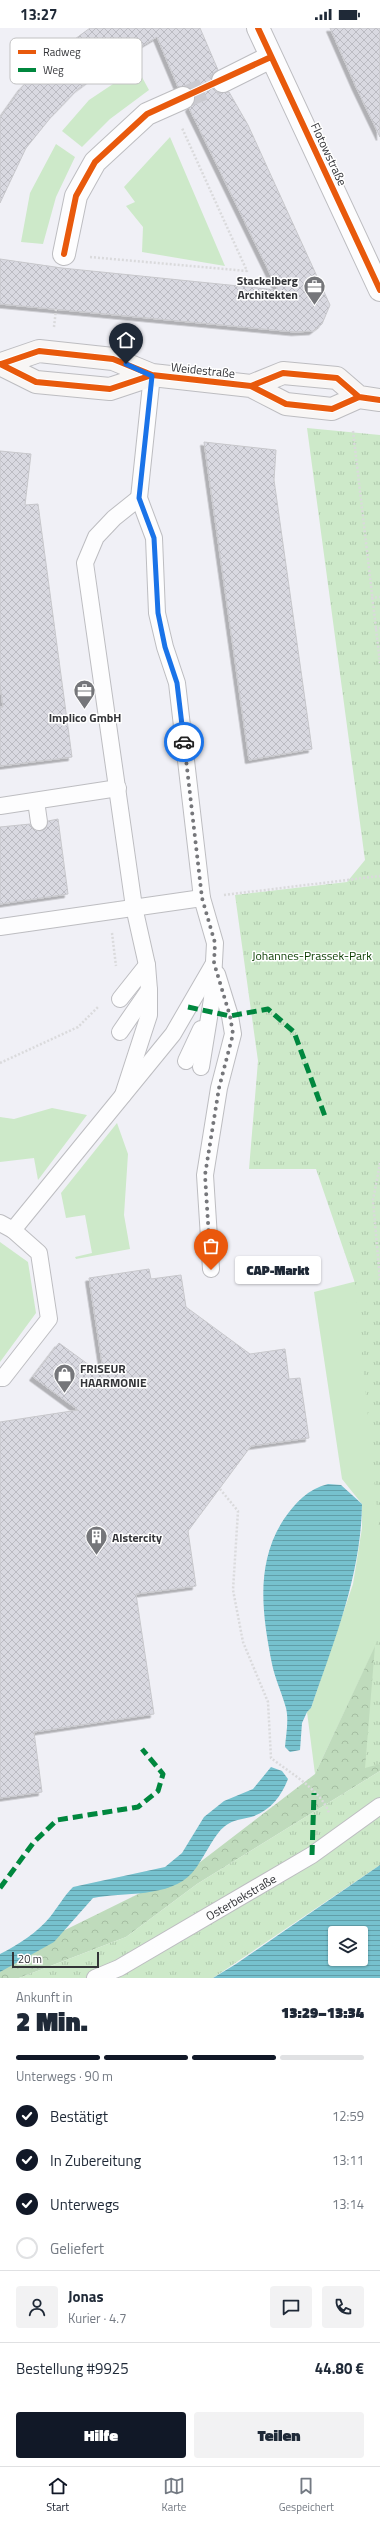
<!DOCTYPE html>
<html lang="de">
<head>
<meta charset="utf-8">
<style>
  :root { --surface:#fff; --page:#f2f2f3; --text:#1f2937; --muted:#747a83; --line:#e0e1e3; --accent:#111827 }
  body { margin:0; font-family:"Titillium Web",sans-serif; background:var(--page); color:var(--text); height:100vh; display:flex; flex-direction:column; font-size:15px; white-space:nowrap }
  * { box-sizing:border-box; margin:0 }
  p { font-size:13px; color:var(--muted) }
  .icon { flex:none; width:22px; height:22px; fill:none; stroke:currentColor; stroke-width:2; stroke-linecap:round; stroke-linejoin:round }
  .map { position:relative; height:1950px; overflow:hidden }
  .drawer { display:flex; flex-direction:column; background:var(--surface); flex:1 }
  .drawer>* { flex:none }
  .fabs { position:absolute; left:328px; top:1898px; display:grid; gap:8px }
  .fabs a { display:grid; place-items:center; width:40px; height:40px; border-radius:4px; background:var(--surface); box-shadow:0 1px 3px #0004; font-size:20px }
  .scale { position:absolute; left:12px; bottom:10px; width:87px; box-sizing:border-box; padding-left:4px; border:2px solid #333438; border-top:0; font-size:11px; line-height:14px; white-space:nowrap; color:#333438; -webkit-text-stroke:3px #fff; paint-order:stroke }
  .pin { position:absolute; display:grid; place-items:center; width:34px; height:34px; color:#fff; margin:-41px -17px; border-radius:50% 50% 50% 0; rotate:-45deg; box-shadow:0 0 4px #0007 }
  .pin .icon { rotate:45deg }
  .courier { position:absolute; display:grid; place-items:center; width:40px; height:40px; margin:-20px; border:3px solid #1a73e8; border-radius:50%; background:#fff; color:#222; box-shadow:0 1px 5px #0007 }
  .bubble { position:absolute; height:28px; border-radius:4px; background:var(--surface); box-shadow:0 1px 3px #0004; font-size:13px; font-weight:800; line-height:28px; text-align:center }
  .overview em { font-style:normal; font-weight:800 }
  .overview div { display:flex; flex-direction:column-reverse }
  .overview { display:flex; align-items:center; justify-content:space-between; height:68px; padding:0 16px }
  h1 { font-size:26px; font-weight:800; line-height:30px }
  .bar { display:grid; grid-template-columns:repeat(4,1fr); gap:6px 4px; align-content:center; height:48px; padding:0 16px }
  .bar i { height:5px; border-radius:3px; background:var(--line) }
  .bar .on { background:var(--accent) }
  .bar p { grid-column:span 4 }
  .line { display:flex; align-items:center; gap:10px; padding:0 16px; border-top:1px solid var(--line) }
  .line div { flex:1 }
  .round { display:grid; place-items:center; flex:none; width:42px; height:42px; border-radius:4px; background:var(--page) }
  ol { padding:0 16px; list-style:none }
  li { display:flex; align-items:center; gap:12px; height:44px }
  li p { margin-inline-start:auto }
  li .icon { padding:4px; border-radius:50%; background:var(--accent); color:#fff; stroke-width:4 }
  li:last-child { color:var(--muted) }
  li i { width:22px; height:22px; border:2px solid var(--line); border-radius:50% }
  .primary-button { display:flex; gap:8px; margin-top:auto; padding:8px 16px }
  .primary-button a { flex:1; height:46px; border-radius:4px; background:var(--accent); color:#fff; font-size:16px; font-weight:800; line-height:46px; text-align:center }
  .primary-button a+a { background:var(--page); color:var(--text) }
  .status { display:flex; justify-content:space-between; align-items:center; height:28px; padding:0 20px; background:var(--surface); direction:ltr }
  .status svg { height:11px; fill:currentColor }
  .menu { display:flex; justify-content:space-around; align-items:center; height:56px; border-top:1px solid var(--line); background:var(--surface); font-size:11px; color:var(--muted) }
  .menu a { display:grid; justify-items:center; gap:2px }
  .menu .on { color:var(--accent) }
  .map>svg:first-child { display:block }
</style>
</head>
<body>
<div class="status"><b>13:27</b><svg viewBox="0 0 49 12"><path d="M0 12V9h3v3zM5 12V6h3v6zM10 12V3h3v9zM15 12V0h3v12zM26 1h20v11H26zM47 4h2v5h-2z"/></svg></div>
<div class="map">
<svg width="380" height="1950" viewBox="0 0 380 1950">
  <defs>
    <pattern id="forest-crowns" width="20" height="18" patternUnits="userSpaceOnUse"><rect width="20" height="18" fill="#bfdbbc"/><path d="M2 6a3 3 0 1 1 6 0M12 15a3 3 0 1 1 6 0" fill="none" stroke="#a5bda2"/></pattern>
    <pattern id="park-tufts" width="24" height="20" patternUnits="userSpaceOnUse"><rect width="24" height="20" fill="#cde9c9"/><path d="M3 7l-1-3M5 7V3M7 7l1-3M15 17l-1-3M17 17v-4M19 17l1-3" fill="none" stroke="#b0c8ad"/></pattern>
    <pattern id="water-rules" width="6" height="5" patternUnits="userSpaceOnUse"><rect width="6" height="5" fill="#76c1ce"/><path d="M0 2.5h6" fill="none" stroke="#619ea8"/></pattern>
    <pattern id="building-cross-hatch" width="8" height="8" patternUnits="userSpaceOnUse"><rect width="8" height="8" fill="#d9d9e1"/><path d="M0 0l8 8M0 8l8-8" fill="none" stroke="#bbbbc2"/></pattern>
    <filter id="shadow"><feDropShadow dx="-3.5" dy="3.5" stdDeviation="0" flood-color="#0004"/></filter>
  </defs>
  <rect width="100%" height="100%" fill="#f0f0f6"/>
  <path fill="#cde9c9" d="M137,40L149,62L110,91L82,119L62,103L89,72Z
    M170,109L225,238L142,224L143,199L126,178L135,174L124,159Z
    M56,116L75,129L56,169L43,216L21,214L30,165Z
    M52,1080L87,1087L38,1152L34,1130L0,1134V1089L14,1091Z
    M117,1095L128,1126L124,1187L130,1221L76,1231L75,1229L92,1225L85,1187L66,1190L61,1165Z
    M0,1214L28,1234L36,1285L0,1334Z
    M365,1251L380,1351V1621L375,1619L315,1746L307,1684L311,1680L353,1556L362,1500V1476L342,1451L314,1264Z"/>
  <path fill="url(#forest-crowns)" d="M375,1618L380,1621V1743L197,1856L126,1909L19,1950H0V1934L195,1838L315,1746Z"/>
  <path fill="url(#park-tufts)" d="M307,400L380,407V1512L355,1255L316,1141H249L258,1033L235,867L347,854L365,832Z
    M380,1604V1736L365,1740L375,1618Z
    M380,1743V1837L213,1950H19L126,1909L197,1856Z"/>
  <path fill="url(#water-rules)" fill-rule="evenodd" d="M328,1456L341,1457L362,1476C361,1548 334,1613 311,1680L307,1684L302,1695L300,1722L290,1724L285,1719C286,1707 289,1692 286,1680C282,1665 275,1651 272,1636C262,1586 255,1535 284,1491C296,1474 308,1461 328,1456Z
    M271,1739L282,1743L288,1751C281,1769 270,1783 251,1789C242,1791 233,1792 225,1798C213,1807 203,1833 192,1845C170,1870 123,1864 93,1870L54,1914L0,1944V1926C18,1917 38,1904 50,1889C58,1879 64,1868 73,1859L165,1839L182,1825L204,1789L224,1773L253,1761Z
    M380,1837V1950H213L236,1936ZM335,1905H361V1931H335Z"/>
  <path fill="url(#building-cross-hatch)" stroke="#c8c8cc" filter="url(#shadow)" d="M90,0H200L218,42L212,46V58L216,64H229L248,97L330,277L322,296L313,303L295,304L0,276V231L62,240L278,262L189,80L195,72L194,65L185,58L178,59L157,9L110,37L78,61L51,89L26,120L0,175V90L22,59L56,25Z
    M330,0H380V109L356,59Z
    M204,414L276,422L274,452L312,721L249,732Z
    M0,423L31,426L25,477L38,476L72,729L0,738V679H3L0,656Z
    M58,791L68,866L0,876V799L30,796L32,800L40,803L45,801L48,793Z
    M149,1241L151,1251L181,1247L186,1279L250,1326L285,1321L289,1351L300,1350L309,1410L251,1418L188,1503L196,1558L136,1566L154,1686L34,1704L42,1764L0,1770V1394L78,1382L33,1349L59,1315L104,1348L89,1250Z"/>
  <g fill="none" stroke-linecap="round" stroke-linejoin="round">
    <path stroke="#cacad0" stroke-width="22" stroke-dasharray="22 11" stroke-linecap="butt" d="M183,70L223,53"/>
    <defs>
      <g id="lane">
        <path d="M152,347L139,470L154,510L157,585L165,619L177,655L202,870L215,915L212,971L201,1039"/>
        <path d="M36,773L39,794"/>
        <path d="M0,778L118,760"/>
        <path d="M0,899L202,870"/>
        <path d="M120,971L147,937"/>
        <path d="M120,1004L149,962"/>
        <path d="M186,1033L201,1001"/>
        <path d="M123,1067L149,987V962L147,937L134,879L85,535L96,509L114,490L139,470"/>
        <path d="M0,1195L13,1202L39,1225L49,1291L3,1350H0"/>
        <path d="M13,1202L173,1006L213,937"/>
        <path d="M211,1241L205,1147L219,1060L233,1006L230,988L217,946"/>
        <path id="s1" d="M95,1950L119,1940L312,1827L380,1778"/>
      </g>
      <path id="street" d="M258,0L380,262
        M223,53L271,29
        M64,226L76,168L95,134L147,86L183,70"/>
      <path id="secondary" d="M0,336L36,354L110,361L152,347
        M1,336L39,323L113,331L152,347L251,358L286,376L332,381L359,369L380,372
        M251,358L283,345L337,350L359,369"/>
    </defs>
    <use href="#lane" stroke="#bdbdc1" stroke-width="18"/>
    <use href="#street" stroke="#bdbdc1" stroke-width="24"/>
    <use href="#secondary" stroke="#bdbdc1" stroke-width="24"/>
    <path stroke="#dadadc" stroke-width="2.5" stroke-dasharray="2 2" stroke-linecap="butt" d="M90,229L247,243L182,100
      M54,299L56,281
      M353,403L380,635
      M371,570L380,569
      M375,601L380,600
      M224,867L380,848
      M112,905L116,938
      M0,1035L78,999L98,979
      M380,1135L373,1172L380,1253
      M220,1461L238,1483L233,1562L243,1614L268,1674L271,1730C290,1745 321,1762 329,1785"/>
    <use href="#lane" stroke="#fdfdfe" stroke-width="16"/>
    <use href="#street" stroke="#fdfdfe" stroke-width="22"/>
    <use href="#secondary" stroke="#f8f6f5" stroke-width="22"/>
    <path stroke="#00873e" stroke-width="5" stroke-dasharray="10 5" stroke-linecap="butt" d="M188,979L230,988L268,981L294,1004L326,1091
      M312,1827L314,1765
      M0,1860L34,1814L57,1792L138,1779L158,1763L163,1746L142,1721"/>
    <defs>
      <path id="cycleway" d="M258,0L380,262
        M64,226L76,168L95,134L147,86L271,29
        M0,336L36,354L110,361L152,347
        M1,336L39,323L113,331L152,347L251,358L286,376L332,381L359,369L380,372
        M251,358L283,345L337,350L359,369"/>
    </defs>
    <use href="#cycleway" stroke="#fff" stroke-width="8"/>
    <use href="#cycleway" stroke="#e8590c" stroke-width="6"/>
  </g>
  <g fill="none" stroke-linecap="round" stroke-linejoin="round">
    <path stroke="#75767a" stroke-width="4" stroke-dasharray="0 7.2" d="M184,714L202,870L215,915L214,935L230,988L233,1006L219,1060L205,1147L211,1242"/>
    <path stroke="#1a73e8" stroke-width="5" d="M126,336L152,348L139,470L154,510L158,585L165,619L177,655L184,714"/>
  </g>
  <defs>
    <symbol id="office-pin" viewBox="-11 -11 22 30"><path d="M0 17L-7.5 6A9.5 9.5 0 1 1 7.5 6Z" fill="#75767a" stroke="#fff"/><path d="M-6-3h4V-5.5h4V-3h4V5H-6ZM-1-4.5V-3h2v-1.5ZM-6 0V1H6V0Z" fill="#fff"/></symbol>
    <symbol id="shop-pin" viewBox="-11 -11 22 30"><path d="M0 17L-7.5 6A9.5 9.5 0 1 1 7.5 6Z" fill="#75767a" stroke="#fff"/><path d="M-5-2.5h2.3a2.7 3.5 0 0 1 5.4 0H5L5.5 6h-11ZM-1.5-2.5h3a1.5 2.3 0 0 0-3 0Z" fill="#fff"/></symbol>
    <symbol id="building-pin" viewBox="-11 -11 22 30"><path d="M0 17L-7.5 6A9.5 9.5 0 1 1 7.5 6Z" fill="#75767a" stroke="#fff"/><path d="M-4-6H4V6H1V3H-1V6H-4ZM-2.5-4.3h1.7v1.8h-1.7ZM.8-4.3h1.7v1.8H.8ZM-2.5-1h1.7V.8h-1.7ZM.8-1h1.7V.8H.8Z" fill="#fff"/></symbol>
  </defs>
  <g fill-rule="evenodd">
    <use href="#office-pin" x="302" y="246" width="25" height="34"/>
    <use href="#office-pin" x="72" y="650" width="25" height="34"/>
    <use href="#shop-pin" x="52" y="1334" width="25" height="34"/>
    <use href="#building-pin" x="84" y="1496" width="25" height="34"/>
  </g>
  <g text-anchor="middle" dominant-baseline="central" stroke-width="3" stroke-linejoin="round" paint-order="stroke">
    <g font-size="12" fill="#333438" stroke="#fff">
      <text transform="translate(329 126) rotate(65)">Flotowstraße</text>
      <text transform="translate(203 342) rotate(6)">Weidestraße</text>
      <text stroke="none"><textPath href="#s1" startOffset="167">Osterbekstraße</textPath></text>
    </g>
    <g font-size="12" font-weight="bold" fill="#333438" stroke="#fff" text-anchor="start">
      <text x="298" y="252" text-anchor="end">Stackelberg<tspan x="298" dy="14">Architekten</tspan></text>
      <text x="85" y="689" text-anchor="middle">Implico GmbH</text>
      <text x="80" y="1340">FRISEUR<tspan x="80" dy="14">HAARMONIE</tspan></text>
      <text x="112" y="1509">Alstercity</text>
    </g>
    <g font-size="12" fill="#0a3d00" stroke="#fff">
      <text x="312" y="927">Johannes-Prassek-Park</text>
    </g>
  </g>
  <rect x="10" y="10" width="132" height="46" rx="6" fill="#fff" stroke="#c2c2c3" stroke-width="1"/>
  <rect x="18" y="22" width="18" height="4" fill="#e8590c"/>
  <rect x="18" y="40" width="18" height="4" fill="#00873e"/>
  <g font-size="11" fill="#333438">
    <text x="43" y="28">Radweg</text>
    <text x="43" y="46">Weg</text>
  </g>
</svg>
<div class="fabs">
<a><svg class="icon" aria-label="layers" viewBox="0 0 24 24"><path d="M12 4l9 5-9 5-9-5zM3 14l9 5 9-5"/></svg></a>
</div>
<div class="scale">20 m</div>
<div class="pin" style="left:211px;top:1242px;background:#ea580c"><svg class="icon" aria-label="bag" viewBox="0 0 24 24"><path d="M5 8h14l-1 12H6zM9 8a3 3 0 0 1 6 0"/></svg></div>
<div class="pin" style="left:126px;top:336px;background:#1f2937"><svg class="icon" aria-label="home" viewBox="0 0 24 24"><path d="M3 11l9-7 9 7M6 9v11h12V9"/></svg></div>
<div class="courier" style="left:184px;top:714px"><svg class="icon" aria-label="car" viewBox="0 0 24 24"><path d="M5 17H2v-5l4-1 3-4h7l3 4 3 1v5h-3M9 17h6M6 11h13"/><circle cx="7" cy="17" r="2"/><circle cx="17" cy="17" r="2"/></svg></div>
<div class="bubble" style="left:235px;top:1228px;width:86px">CAP-Markt</div>
</div>
<section class="drawer">
<div class="overview"><div><h1>2 Min.</h1><p>Ankunft in</p></div><em>13:29–13:34</em></div>
<div class="bar"><i class="on"></i><i class="on"></i><i class="on"></i><i></i><p>Unterwegs · 90 m</p></div>
<ol>
<li><svg class="icon" aria-label="check" viewBox="0 0 24 24"><path d="M5 12l5 5 9-10"/></svg>Bestätigt<p>12:59</p></li>
<li><svg class="icon" aria-label="check" viewBox="0 0 24 24"><path d="M5 12l5 5 9-10"/></svg>In Zubereitung<p>13:11</p></li>
<li><svg class="icon" aria-label="check" viewBox="0 0 24 24"><path d="M5 12l5 5 9-10"/></svg>Unterwegs<p>13:14</p></li>
<li><i></i>Geliefert</li>
</ol>
<div class="line" style="height:72px"><a class="round"><svg class="icon" aria-label="person" viewBox="0 0 24 24"><circle cx="12" cy="8" r="4"/><path d="M4 21q1-7 8-7t8 7"/></svg></a><div><b>Jonas</b><p>Kurier · 4.7</p></div><a class="round"><svg class="icon" aria-label="chat" viewBox="0 0 24 24"><path d="M4 5h16v11H9l-5 4z"/></svg></a><a class="round"><svg class="icon" aria-label="phone" viewBox="0 0 24 24"><path d="M5 4h4l2 5-3 2q2 4 5 5l2-3 5 2v4C11 20 4 13 5 4z"/></svg></a></div>
<div class="line" style="height:52px"><div>Bestellung #9925</div><b>44.80 €</b></div>
<div class="primary-button"><a>Hilfe</a><a>Teilen</a></div>
</section>
<nav class="menu">
<a class="on"><svg class="icon" aria-label="home" viewBox="0 0 24 24"><path d="M3 11l9-7 9 7M6 9v11h12V9"/></svg>Start</a>
<a><svg class="icon" aria-label="map" viewBox="0 0 24 24"><path d="M3 6l6-2 6 2 6-2v14l-6 2-6-2-6 2zM9 4v14M15 6v14"/></svg>Karte</a>
<a><svg class="icon" aria-label="saved" viewBox="0 0 24 24"><path d="M7 4h10v16l-5-4-5 4z"/></svg>Gespeichert</a>
</nav>
</body>
</html>
